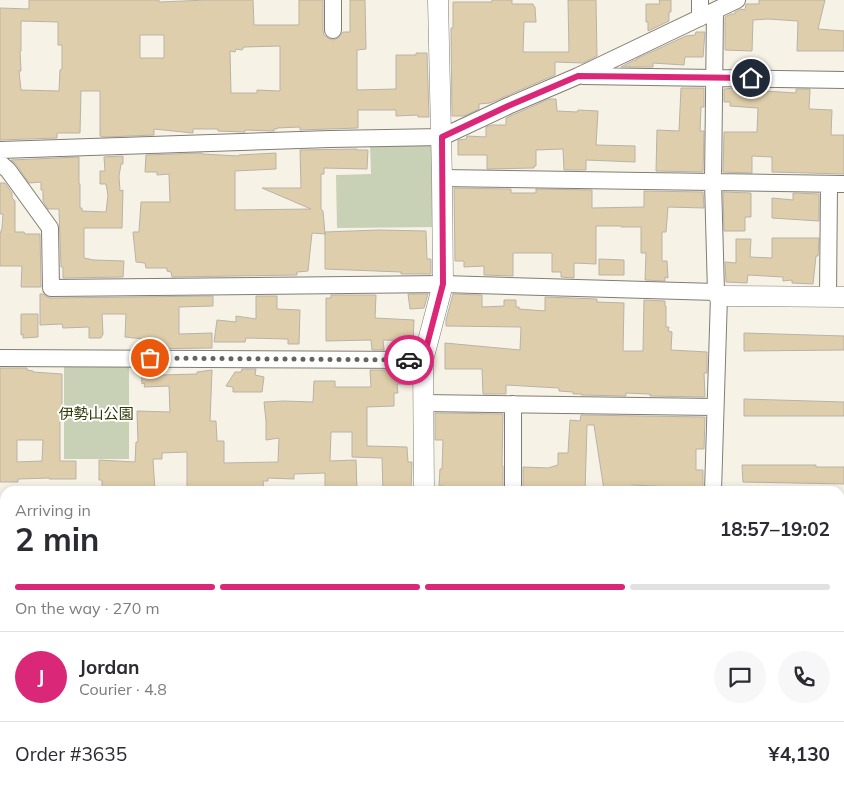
<!DOCTYPE html>
<html lang="en">
<head>
<meta charset="utf-8">
<style>
  :root { --surface:#fff; --page:#f7f7f7; --text:#2b2b33; --muted:#7c7c81; --line:#e1e1e2; --accent:#db2777 }
  body { margin:0; font-family:Mulish,"Noto Sans JP",sans-serif; background:var(--page); color:var(--text); height:100vh; display:flex; flex-direction:column; font-size:19px; white-space:nowrap }
  * { box-sizing:border-box; margin:0 }
  p { font-size:16px; color:var(--muted) }
  .icon { flex:none; width:28px; height:28px; fill:none; stroke:currentColor; stroke-width:2; stroke-linecap:round; stroke-linejoin:round }
  .map { position:relative; flex:1; overflow:hidden }
  .sheet { position:absolute; left:0px; top:486px; width:845px; height:311px; display:flex; flex-direction:column; background:var(--surface); border-radius:15px 15px 0 0; box-shadow:0 2px 8px #0003 }
  .sheet>* { flex:none }
  .pin { position:absolute; display:grid; place-items:center; width:42px; height:42px; color:#fff; margin:-21px; border:2px solid #fff; border-radius:50%; box-shadow:0 1px 5px #0007 }
  .courier { position:absolute; display:grid; place-items:center; width:50px; height:50px; margin:-25px; border:4px solid #db2777; border-radius:50%; background:#fff; color:#222; box-shadow:0 1px 6px #0007 }
  .summary em { font-style:normal; font-weight:700 }
  .summary div { display:flex; flex-direction:column-reverse }
  .summary { display:flex; align-items:center; justify-content:space-between; height:85px; padding:0 15px }
  h1 { font-size:32px; font-weight:700; line-height:38px }
  .bar { display:grid; grid-template-columns:repeat(4,1fr); gap:8px 5px; align-content:center; height:60px; padding:0 15px }
  .bar i { height:6px; border-radius:4px; background:var(--line) }
  .bar .selected { background:var(--accent) }
  .bar p { grid-column:span 4 }
  .line { display:flex; align-items:center; gap:12px; padding:0 15px; border-top:1px solid var(--line) }
  .line div { flex:1 }
  .round { display:grid; place-items:center; flex:none; width:52px; height:52px; border-radius:26px; background:var(--page) }
  .map>svg:first-child { display:block }
</style>
</head>
<body>
<div class="map">
<svg width="844" height="797" viewBox="0 0 844 797">
  <rect width="100%" height="100%" fill="#f7f2e6"/>
  <path fill="#c8d1b5" d="M434,144L440,227L337,228L336,175L371,174L370,145Z
    M64,363H124L129,367V459H64Z"/>
  <path fill="#dfceab" stroke="#b8b3a8" fill-rule="evenodd" d="M29,0H159V2L207,0H253L254,25H299V0H323V30L324,35L328,38L333,40L338,38L343,32H350V0H365L366,49L357,50V90L396,89V55H416V53H427L429,117H418V115L396,116V110H358V128L300,130V127L277,128V129H274V131L245,130V132H243L218,131V129H193V133L154,129V135L104,137L100,136V91H81L80,133H57V138L0,140V8L29,9ZM21,21L58,22V45H62V69L60,70L59,91L21,90L19,71H21L20,51H21ZM140,35H164V58H140ZM280,46V91L257,90V93H231L230,51L235,52L236,49L242,50L244,47Z
    M492,0H512V4H533L534,6L535,7L536,22H524L523,52H569L568,0H596L597,56L583,63L555,62V75L490,103L479,104V109L464,116H452L451,28H453V2H492Z
    M659,0H671V12H669V21L648,31V22H646V4H660Z
    M759,0H825L818,29L844,31V51H797L798,21L768,19L753,20L752,51L725,50V17L731,14H735V12L741,9L745,10L746,4H759Z
    M696,32H705L703,57H685L684,65L653,63V67H621L634,60L636,61V59L686,36L695,35Z
    M681,88H704V107H701L700,131H704L703,172L656,171L657,130L679,131Z
    M734,88L766,89L765,91L796,93V89H810L809,109L832,110L831,135H844V174L772,172V157L752,156V173L723,172L724,132H757L758,108L730,106V102H724V89Z
    M549,99H556L557,111L577,112L578,110L598,111L596,145L635,146V162L586,160V170H564L563,149L536,150V166H534V168L487,169V155H458V140L466,139L467,136L486,137V127L492,125H506V118Z
    M357,149V150H368L367,169L324,168V174H321V209L323,211L325,234L312,233L308,271L297,272V275L172,277L171,272L167,271V268H146L145,263L136,262L133,232H139L141,202H170L169,174L157,175V172H145L146,155L202,153V154L239,156V155L276,153V169L235,171V210L311,209L262,188H301L300,150Z
    M123,156V164H121L119,176L120,191L123,190L122,228H84V258L94,260L124,261L123,277L63,278V267H61L59,209H48L43,201V190H41V182L29,183L16,164L11,160L79,157V184H80V208H82V211L106,212L108,195L106,184H100V171H105L104,157Z
    M0,183H5L12,193V198L15,201V232H24L25,234H40L41,287H21L22,266H0V234L2,228L3,214H0Z
    M454,188L511,189V193H536V189L592,190V208L644,207V191L703,192L704,208L668,207L666,232H662V261H667L668,278L665,277V281L645,280L646,253H641V227H621V226H596V264L574,263V278L561,277V272H552V253H513V276L484,275V266L464,267V261H455Z
    M723,192L751,193V217H745V231H724Z
    M793,193L819,194V221L772,218V198L793,200Z
    M379,230L426,231L427,259H431V274H401V272L325,269V232Z
    M772,238H819L818,256H816L813,284L792,283V280L783,281V277L748,275L747,283L726,282L725,262L736,263V239H751L750,257L772,258Z
    M599,259L624,260V275H599Z
    M40,294H43L47,297L51,298L213,296V306L179,307V334L212,333V348L144,349V339L125,337L126,314H102L103,334L101,338H89V327L63,328L62,324L40,325Z
    M408,294H428L424,308L410,309Z
    M453,294L482,295V307L504,306V300H516V307H519V309L545,311V297L597,299V302L624,303L623,351H643L644,300L665,301V306H666V327H669L668,331L672,332L671,350L707,352V373H704L705,397L650,396V394L626,393V396L581,395V394H573V392L559,391V388L506,385V394H483L482,369H445V343L520,350L521,327L446,326V320Z
    M331,295H376L375,318L414,320L413,341L383,340L384,350H372L371,340L326,341V298H331Z
    M256,296H277V309L300,310L299,344H288V339L246,338L245,342H214L217,320L236,322V316L256,319Z
    M21,314H38V337L23,338V334L21,335Z
    M744,333L844,336V350L744,351Z
    M0,368H27V370L33,371V372L62,374V418L60,417V461H76V479H49V478L18,479V482H0ZM17,440H43L42,461L17,462Z
    M141,369H162V375L197,374V372L212,370L210,421H216L217,441H224V463L278,462L279,438L266,440V421L264,402L284,401L313,402L314,381H335V387H371L370,370H402V373L411,374V384H397L398,393H394V406L367,407V446L407,447L408,462H412L411,491H383L382,458L352,457V432H331L330,461L356,460L357,491H325V473L294,474V479L268,478V481H263L264,491H187V452L162,453V459H153L155,491H102V480H99V460L135,462L136,442H138L137,411L170,412L169,386L144,387L145,383L142,384Z
    M242,369H256L255,375L264,377L262,392H233V387L226,386L235,372H241Z
    M744,399L844,402V416H744Z
    M435,413L503,414L502,466H503V489L479,490L478,488H443V486H439L440,469H442L443,440H435Z
    M581,415L705,417L704,449H696V470H703V491H671L672,487L632,485V491L604,490L594,425H587L585,491H558V488L523,487V467L548,468L558,465V453H568L570,420L580,421Z
    M742,465H816V467H844V484L743,482Z"/>
  <g fill="none" stroke-linecap="round" stroke-linejoin="round">
    <defs>
      <path id="minor" d="M333,0V30
        M700,0V18
        M583,76L844,80
        M0,150L330,139L442,137L508,106L578,76L737,0
        M0,163L8,170L50,228L51,288L443,284L716,292
        M442,178L844,184
        M828,297L829,184
        M0,358L423,360
        M423,403L715,407
        M513,491V404
        M713,491L719,296L716,292L713,182L715,11
        M0,760H5
        M840,763H844"/>
      <path id="tertiary" d="M719,296L844,297
        M424,491L423,360L443,284L442,178L438,0
        M840,507H844
        M0,559H5
        M840,610H844
        M422,797V792"/>
    </defs>
    <use href="#minor" stroke="#827d72" stroke-width="18"/>
    <use href="#tertiary" stroke="#827d72" stroke-width="21"/>
    <use href="#minor" stroke="#fff" stroke-width="16"/>
    <use href="#tertiary" stroke="#fff" stroke-width="20"/>
  </g>
  <g fill="none" stroke-linecap="round" stroke-linejoin="round">
    <path stroke="#66635c" stroke-width="5" stroke-dasharray="0 9" d="M150,358L409,360"/>
    <path stroke="#db2777" stroke-width="6" d="M409,360H423L443,284L442,137L508,106L578,76L751,78"/>
  </g>
  <g text-anchor="middle" dominant-baseline="central" stroke-width="4" stroke-linejoin="round" paint-order="stroke">
    <g font-size="15" fill="#2d3a00" stroke="#fff">
      <text x="96" y="413">伊勢山公園</text>
    </g>
  </g>
</svg>
<div class="pin" style="left:150px;top:358px;background:#ea580c"><svg class="icon" aria-label="bag" viewBox="0 0 24 24"><path d="M5 8h14l-1 12H6zM9 8a3 3 0 0 1 6 0"/></svg></div>
<div class="pin" style="left:751px;top:78px;background:#1f2937"><svg class="icon" aria-label="home" viewBox="0 0 24 24"><path d="M3 11l9-7 9 7M6 9v11h12V9"/></svg></div>
<div class="courier" style="left:409px;top:360px"><svg class="icon" aria-label="car" viewBox="0 0 24 24"><path d="M5 17H2v-5l4-1 3-4h7l3 4 3 1v5h-3M9 17h6M6 11h13"/><circle cx="7" cy="17" r="2"/><circle cx="17" cy="17" r="2"/></svg></div>
<section class="sheet">
<div class="summary"><div><h1>2 min</h1><p>Arriving in</p></div><em>18:57–19:02</em></div>
<div class="bar"><i class="selected"></i><i class="selected"></i><i class="selected"></i><i></i><p>On the way · 270 m</p></div>
<div class="line" style="height:90px"><b class="round" style="background:var(--accent);color:#fff">J</b><div><b>Jordan</b><p>Courier · 4.8</p></div><a class="round"><svg class="icon" aria-label="chat" viewBox="0 0 24 24"><path d="M4 5h16v11H9l-5 4z"/></svg></a><a class="round"><svg class="icon" aria-label="phone" viewBox="0 0 24 24"><path d="M5 4h4l2 5-3 2q2 4 5 5l2-3 5 2v4C11 20 4 13 5 4z"/></svg></a></div>
<div class="line" style="height:65px"><div>Order #3635</div><b>¥4,130</b></div>
</section>
</div>
</body>
</html>
